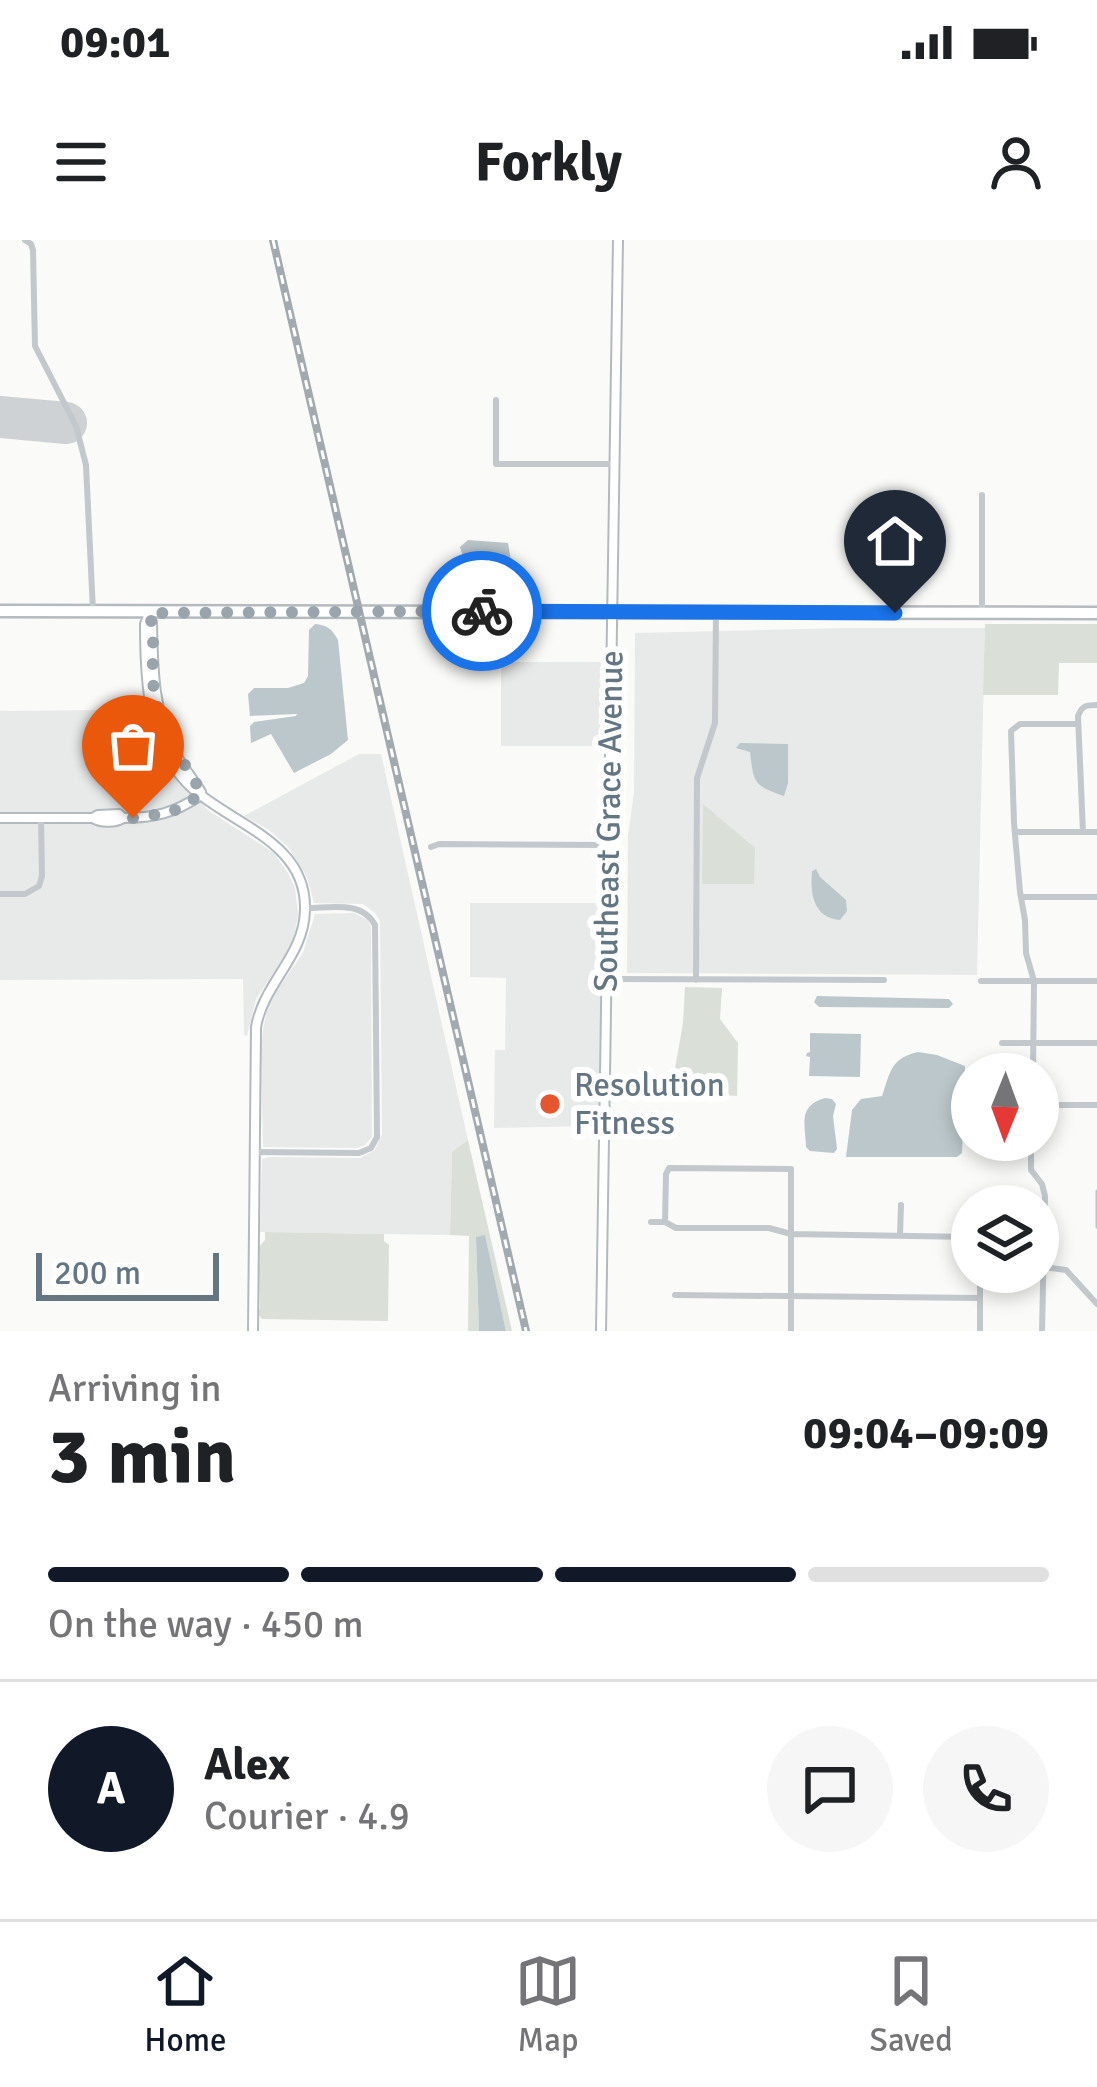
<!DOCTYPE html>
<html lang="en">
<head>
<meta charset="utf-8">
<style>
  :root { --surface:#fff; --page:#f6f6f6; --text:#202124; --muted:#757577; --line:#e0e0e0; --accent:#111827 }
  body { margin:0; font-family:Signika,sans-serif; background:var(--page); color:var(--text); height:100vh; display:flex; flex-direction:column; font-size:45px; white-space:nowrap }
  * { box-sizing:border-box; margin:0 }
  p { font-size:39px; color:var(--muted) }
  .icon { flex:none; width:66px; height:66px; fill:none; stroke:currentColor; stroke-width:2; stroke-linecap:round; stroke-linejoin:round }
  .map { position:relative; height:1091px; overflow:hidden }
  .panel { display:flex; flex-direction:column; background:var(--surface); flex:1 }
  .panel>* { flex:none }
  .needle { width:78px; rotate:181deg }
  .fabs { position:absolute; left:951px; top:813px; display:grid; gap:24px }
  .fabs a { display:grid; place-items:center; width:108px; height:108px; border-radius:50%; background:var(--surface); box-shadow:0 6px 18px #0003; font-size:60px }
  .scale { position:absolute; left:36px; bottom:30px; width:183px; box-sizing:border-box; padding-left:12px; border:6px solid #657683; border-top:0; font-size:33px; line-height:42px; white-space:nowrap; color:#657683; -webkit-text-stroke:9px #fff; paint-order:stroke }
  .pin { position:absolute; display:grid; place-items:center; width:102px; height:102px; color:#fff; margin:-123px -51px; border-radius:50% 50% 50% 0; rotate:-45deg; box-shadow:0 0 12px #0007 }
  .pin .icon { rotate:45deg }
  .courier { position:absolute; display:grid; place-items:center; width:120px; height:120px; margin:-60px; border:9px solid #1a73e8; border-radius:50%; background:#fff; color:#222; box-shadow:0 3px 15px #0007 }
  .head em { font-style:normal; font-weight:700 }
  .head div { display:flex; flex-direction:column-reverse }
  .head { display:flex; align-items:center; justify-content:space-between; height:204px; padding:0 48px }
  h1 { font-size:78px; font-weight:700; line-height:90px }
  .bar { display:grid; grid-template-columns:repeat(4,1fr); gap:18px 12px; align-content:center; height:144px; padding:0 48px }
  .bar i { height:15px; border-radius:9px; background:var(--line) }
  .bar .on { background:var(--accent) }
  .bar p { grid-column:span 4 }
  .line { display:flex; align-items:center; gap:30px; padding:0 48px; border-top:3px solid var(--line) }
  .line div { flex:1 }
  .round { display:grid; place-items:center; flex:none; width:126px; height:126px; border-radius:63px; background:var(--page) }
  .status { display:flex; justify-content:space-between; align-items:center; height:84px; padding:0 60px; background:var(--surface); direction:ltr }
  .status svg { height:33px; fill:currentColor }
  header { display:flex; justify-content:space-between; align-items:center; height:156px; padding:0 48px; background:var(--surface); font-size:54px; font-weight:700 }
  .tabs { display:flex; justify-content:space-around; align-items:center; height:168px; border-top:3px solid var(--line); background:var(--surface); font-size:33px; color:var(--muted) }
  .tabs a { display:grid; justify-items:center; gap:6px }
  .tabs .on { color:var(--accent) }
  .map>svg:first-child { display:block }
</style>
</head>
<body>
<div class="status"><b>09:01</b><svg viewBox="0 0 49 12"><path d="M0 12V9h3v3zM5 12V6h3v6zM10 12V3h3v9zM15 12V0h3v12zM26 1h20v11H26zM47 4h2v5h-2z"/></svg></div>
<header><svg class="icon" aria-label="menu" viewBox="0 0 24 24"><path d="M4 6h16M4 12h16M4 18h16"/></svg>Forkly<svg class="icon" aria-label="person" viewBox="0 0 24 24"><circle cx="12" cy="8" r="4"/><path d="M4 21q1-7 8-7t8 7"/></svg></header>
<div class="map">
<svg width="1097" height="1091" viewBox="0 0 1097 1091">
  <rect width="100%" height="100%" fill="#fafaf8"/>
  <path fill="#e8e9e9" d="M843,388H985L977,735L627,733L628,596L634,552L635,393Z
    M501,422H605V506H501Z
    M146,460L153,489L183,544L209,571L274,613L288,633L295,648L298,675L294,696L285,716L256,759L247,796L244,795L243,739L0,740V471L97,470Z
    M359,514H381L468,900L452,913L450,995L260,992L262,919L270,917L360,918L375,910L382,894L380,681L375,673L363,664L314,663L307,637L288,607L269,590L244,576Z
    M470,663H603L598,886L494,888L495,810H505L506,738L470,737Z
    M354,673L368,680L371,687L372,897L365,905L357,908L263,907L261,802L267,769L275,753L303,713L315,674Z"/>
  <path fill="#dadfd7" d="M985,384H1097V423H1059L1058,455H983Z
    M703,564L755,608L754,644H702Z
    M685,747L722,748L720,779L738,803L737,856L671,851L683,783Z
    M468,900L512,1091H506L485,996L476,997L479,1091H468L469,996L450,995L452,912Z
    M265,992L384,994V1001L389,1005L388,1081L262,1079L258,1074L260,1068L258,1008L265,1000Z"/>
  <path fill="#bbc7cb" d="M468,300L508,303L514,337L512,344L504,346L488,327C485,344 486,351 463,346L467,329L460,307Z
    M315,384C327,385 332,389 338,400L348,500L331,514L294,533L271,494L251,503L250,486L254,482L296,476L297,474L250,476L248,454L254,448H288L304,443L308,436L309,390Z
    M740,503L788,504V543L784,556C752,545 754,542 750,512L736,508Z
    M816,629L820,637L846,660L847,671L840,680C813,678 810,653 812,631Z
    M817,756L949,759L953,764L949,768L819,767L814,762Z
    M810,793L861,794L860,837L809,836L810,817L806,816L807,813L810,812Z
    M918,812L937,815L965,826L962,913L957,917H846L852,870L861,859L882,856C890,834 890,818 918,812Z
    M825,858L832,859L836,864L833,876L837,909L834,913L810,911L806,907C805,883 798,866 825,858Z
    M485,995L506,1091H479L476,997Z"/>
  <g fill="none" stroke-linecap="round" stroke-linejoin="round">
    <path stroke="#bbc7cb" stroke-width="3" d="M1097,951V987"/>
    <path stroke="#ced2d4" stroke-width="42" d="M0,177L66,183"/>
    <defs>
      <path id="secondary" d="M149,373L145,384C145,439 147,507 192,548C233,585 307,602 305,670C304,717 264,742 256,787L253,1091
        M150,376L152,383C153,429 153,471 175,513C183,527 193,539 201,552
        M0,578H93L98,575L119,574L123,578
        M93,578C100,583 116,583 123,578C154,578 175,573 201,555
        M601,1091L618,0"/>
      <path id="primary" d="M0,371L1097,373"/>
    </defs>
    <use href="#secondary" stroke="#b3babf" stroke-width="12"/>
    <use href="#primary" stroke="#b5babe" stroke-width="15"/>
    <path stroke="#c3c8cc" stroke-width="6" d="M25,0L31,4L33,10L35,106L76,186L86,225L93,371
      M496,160V224H615
      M982,373V255
      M1017,592H1097
      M1083,592L1078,476C1082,465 1087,465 1097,465
      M431,607L439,604L609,605
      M0,654H25L39,646L42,636L41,578
      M1021,657H1097
      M607,739L884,740
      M696,740L697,538L715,483L716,372
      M981,741H1097
      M1002,803H1097
      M1033,834L1034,741L1026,713L1025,680L1020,652L1014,583L1011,491L1020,484H1078
      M1038,865H1097
      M1031,900V930L1042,944L1045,956L1042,1091
      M254,912L359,913L371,908L377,897L375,685C362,660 330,668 306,668
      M651,982H665L676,988H769L791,994L972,997
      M665,982L666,934L669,928L791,929V1091
      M900,995L901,965
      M1044,1027L1066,1030L1097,1064
      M675,1055L980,1058
      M980,1091V1032"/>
    <use href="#secondary" stroke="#fff" stroke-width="8"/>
    <use href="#primary" stroke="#fff" stroke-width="10"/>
    <defs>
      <path id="rail" d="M273,0L526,1091"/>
    </defs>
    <use href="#rail" stroke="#a2aab0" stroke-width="8"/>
    <use href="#rail" stroke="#fff" stroke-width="3" stroke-dasharray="9" stroke-linecap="butt"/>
  </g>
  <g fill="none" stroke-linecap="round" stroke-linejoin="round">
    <path stroke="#99a4ac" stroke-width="12" stroke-dasharray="0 21.6" d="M133,578L170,573L202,554C181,515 161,496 154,450C150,424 157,397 149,373L482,371"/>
    <path stroke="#1a73e8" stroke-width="15" d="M482,371L895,373"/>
  </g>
  <circle fill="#e4572e" stroke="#fff" stroke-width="4.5" cx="550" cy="864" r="12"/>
  <g text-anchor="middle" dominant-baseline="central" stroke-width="12" stroke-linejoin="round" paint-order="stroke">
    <g font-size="33" fill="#657683" stroke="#fff">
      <text transform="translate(609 581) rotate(-89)">Southeast Grace Avenue</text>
    </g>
    <g font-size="33" fill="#657683" stroke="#fff" text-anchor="start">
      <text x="574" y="845">Resolution<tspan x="574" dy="38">Fitness</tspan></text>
    </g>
  </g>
</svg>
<div class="fabs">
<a><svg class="needle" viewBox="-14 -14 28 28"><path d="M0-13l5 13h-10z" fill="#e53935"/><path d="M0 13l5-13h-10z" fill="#757577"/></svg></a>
<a><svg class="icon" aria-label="layers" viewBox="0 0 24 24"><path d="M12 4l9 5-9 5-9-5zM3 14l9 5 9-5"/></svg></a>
</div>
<div class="scale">200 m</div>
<div class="pin" style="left:133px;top:578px;background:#ea580c"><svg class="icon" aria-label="bag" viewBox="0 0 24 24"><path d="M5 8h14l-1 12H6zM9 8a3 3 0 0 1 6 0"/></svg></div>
<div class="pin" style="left:895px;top:373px;background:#1f2937"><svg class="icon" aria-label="home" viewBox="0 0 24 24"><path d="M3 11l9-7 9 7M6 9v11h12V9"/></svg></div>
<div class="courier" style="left:482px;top:371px"><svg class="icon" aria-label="bike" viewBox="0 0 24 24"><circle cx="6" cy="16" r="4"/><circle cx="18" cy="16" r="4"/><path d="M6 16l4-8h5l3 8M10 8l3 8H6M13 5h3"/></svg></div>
</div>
<section class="panel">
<div class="head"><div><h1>3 min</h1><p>Arriving in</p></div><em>09:04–09:09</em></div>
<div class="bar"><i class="on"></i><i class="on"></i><i class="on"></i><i></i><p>On the way · 450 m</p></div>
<div class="line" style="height:216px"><b class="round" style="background:var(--accent);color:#fff">A</b><div><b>Alex</b><p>Courier · 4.9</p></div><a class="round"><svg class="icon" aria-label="chat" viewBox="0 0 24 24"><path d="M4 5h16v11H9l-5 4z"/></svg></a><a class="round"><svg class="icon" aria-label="phone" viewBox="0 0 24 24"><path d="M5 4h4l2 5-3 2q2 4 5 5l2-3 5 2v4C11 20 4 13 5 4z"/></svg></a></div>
</section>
<nav class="tabs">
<a class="on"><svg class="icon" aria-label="home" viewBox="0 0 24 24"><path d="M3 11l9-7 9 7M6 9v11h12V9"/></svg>Home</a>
<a><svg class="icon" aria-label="map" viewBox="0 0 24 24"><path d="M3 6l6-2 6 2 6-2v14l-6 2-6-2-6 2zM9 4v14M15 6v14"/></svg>Map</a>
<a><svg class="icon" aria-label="saved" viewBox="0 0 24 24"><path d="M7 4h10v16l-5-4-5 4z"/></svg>Saved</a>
</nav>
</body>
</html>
